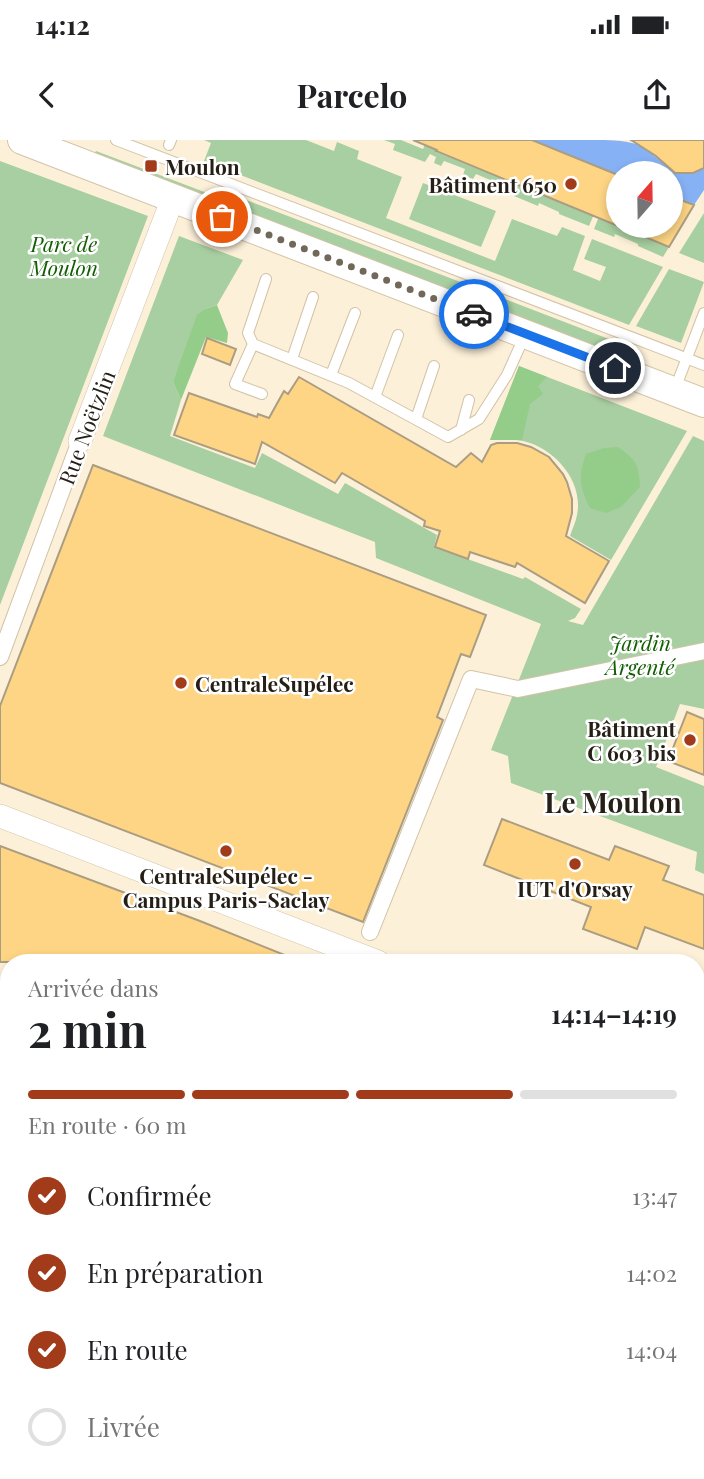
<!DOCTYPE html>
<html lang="fr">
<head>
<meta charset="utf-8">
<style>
  :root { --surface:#fff; --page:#f6f6f6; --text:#202124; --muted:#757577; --line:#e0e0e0; --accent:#a23b1a }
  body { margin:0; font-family:"Playfair Display",serif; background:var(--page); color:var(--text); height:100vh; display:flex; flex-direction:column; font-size:26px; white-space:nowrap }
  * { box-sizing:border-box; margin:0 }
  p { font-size:23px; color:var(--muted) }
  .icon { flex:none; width:38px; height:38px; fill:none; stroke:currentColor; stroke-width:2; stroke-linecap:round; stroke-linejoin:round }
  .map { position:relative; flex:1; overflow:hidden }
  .drawer { position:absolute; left:0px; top:814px; width:705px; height:527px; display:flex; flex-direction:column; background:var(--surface); border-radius:28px 28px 0 0; box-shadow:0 4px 10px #0003 }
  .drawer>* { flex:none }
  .needle { width:46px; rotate:20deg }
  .buttons { position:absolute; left:606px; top:21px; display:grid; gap:14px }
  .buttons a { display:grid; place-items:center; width:77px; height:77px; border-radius:50%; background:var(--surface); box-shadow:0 4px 10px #0003; font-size:35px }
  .pin { position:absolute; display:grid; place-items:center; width:60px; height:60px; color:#fff; margin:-30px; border:4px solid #fff; border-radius:50%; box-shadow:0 2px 7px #0007 }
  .courier { position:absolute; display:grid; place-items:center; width:70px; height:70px; margin:-35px; border:5px solid #1a73e8; border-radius:50%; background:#fff; color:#222; box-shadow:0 2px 9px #0007 }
  .overview em { font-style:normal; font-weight:700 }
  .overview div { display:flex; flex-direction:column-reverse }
  .overview { display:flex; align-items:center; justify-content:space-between; height:119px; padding:0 28px }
  h1 { font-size:46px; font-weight:700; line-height:52px }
  .bar { display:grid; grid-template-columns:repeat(4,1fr); gap:10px 7px; align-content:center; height:84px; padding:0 28px }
  .bar i { height:9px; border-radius:5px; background:var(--line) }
  .bar .selected { background:var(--accent) }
  .bar p { grid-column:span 4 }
  ol { padding:0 28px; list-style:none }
  li { display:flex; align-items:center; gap:21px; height:77px }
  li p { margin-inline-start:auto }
  li .icon { padding:7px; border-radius:50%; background:var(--accent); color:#fff; stroke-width:4 }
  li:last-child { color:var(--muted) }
  li i { width:38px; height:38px; border:4px solid var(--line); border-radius:50% }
  .status { display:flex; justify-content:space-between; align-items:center; height:49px; padding:0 35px; background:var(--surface); direction:ltr }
  .status svg { height:19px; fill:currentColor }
  header { display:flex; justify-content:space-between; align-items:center; height:91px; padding:0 28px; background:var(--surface); font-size:32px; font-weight:700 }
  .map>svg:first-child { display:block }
</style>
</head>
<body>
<div class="status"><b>14:12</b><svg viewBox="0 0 49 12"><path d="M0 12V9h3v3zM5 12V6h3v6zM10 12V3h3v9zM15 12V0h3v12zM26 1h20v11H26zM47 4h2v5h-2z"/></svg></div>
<header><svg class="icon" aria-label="back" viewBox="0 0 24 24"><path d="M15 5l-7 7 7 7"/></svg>Parcelo<svg class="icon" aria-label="share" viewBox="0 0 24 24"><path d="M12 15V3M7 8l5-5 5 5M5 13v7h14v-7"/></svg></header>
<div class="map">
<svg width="704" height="1339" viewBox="0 0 704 1339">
  <rect width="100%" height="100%" fill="#fdf0d9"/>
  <path fill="#a8cfa1" d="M204,0H306L334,11L337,2L359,11L357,19L402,37L386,78L495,121L512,79L557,96L562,87L585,96L573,130L600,141L606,127L584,119L592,99L663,127L629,185L204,21L211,3Z
    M384,0H401L423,9L427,0L442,1L436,12L508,41L517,35L509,54L493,47L495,42L476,34L473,39L463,35L465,29L444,21L441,26L434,23L436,17L430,14L425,22L393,10L395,4Z
    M96,11L223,59L220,67L92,18Z
    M0,21L148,76L0,465Z
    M521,37L523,47L588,74L597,67L589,86L559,74V72L539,63L538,66L514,56Z
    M423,43L496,71L481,107L409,79Z
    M236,56L614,201L608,216L230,71Z
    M602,69L603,80L669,107L663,117L638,106V104L615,94L614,97L594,89Z
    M704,73V123L679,113Z
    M179,96L243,120L217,165L205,169L173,242L181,260L170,296L255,328L262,313L338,354L345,343L437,395L434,407L523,439L525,437L581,469L575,478L568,481L583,485L693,296L704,301V569L680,564L656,627L704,646V734L695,730L697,712L511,643L508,616L491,610L541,484L376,418L375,402L103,296Z
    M669,129L704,142L681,203L636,186Z
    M519,226L687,291L611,420L570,396C572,389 576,382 577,375C584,342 555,308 523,301C513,299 500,300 490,300Z
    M697,1191L704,1194V1278L697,1276Z
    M699,1309L702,1312L703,1316L695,1339H650L639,1332H696L697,1315Z"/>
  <path fill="#94cc8a" d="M217,165L228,193L227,203L206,197L181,260L173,242L197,175L205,169Z
    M519,226L547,237L538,246L543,254L530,264L522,300H490Z
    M618,307C636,320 639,324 640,347L621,367L606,373L590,368C580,348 578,336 586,314L604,308Z
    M0,1011L9,1016V1332H612L623,1339H0Z"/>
  <path fill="#86b1f5" d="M531,0C552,0 572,0 593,0C607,0 623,0 636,4C661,15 674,44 704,28V50L694,65L670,56V33H618V35Z"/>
  <path fill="#fed584" stroke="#ab9d82" stroke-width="2" d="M413,0H532L618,35V86L436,11L437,10Z
    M631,0H704V28L693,33H675L656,16Z
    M670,56L694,65L669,107L619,86H670Z
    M207,198L236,209L230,225L202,214Z
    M299,237L456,327L471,313L482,322L491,305L497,303H517L531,307L549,317L563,334L567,342L572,359V373L566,396L609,421L585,463L517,423L515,427L470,412L468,419L435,407L440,391L424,386L425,381L342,333L335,343L262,302L255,324L174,295L189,253L257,277L258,274L269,278L284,251L288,254Z
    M93,325L486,475L470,517L461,514L437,577L443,580L363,782L0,643V566Z
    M687,572L704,579V635L668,621Z
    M502,679L609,720L615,706L669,726L663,740L704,755V809L645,787L637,809L583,789L591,767L484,725Z
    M0,706L200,781L302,822H0Z"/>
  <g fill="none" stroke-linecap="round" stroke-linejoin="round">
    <defs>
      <path id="service" d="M116,0L704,225
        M169,5L171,0
        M266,139L248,193L253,204L349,243L448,297L479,279L507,235L525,195
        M253,204L235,244L262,254
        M292,219L313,157
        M331,235L355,173
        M675,249L704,173
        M375,257L398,195
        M416,279L434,226
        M461,290L469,260
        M532,822H533
        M696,1051L701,1050L704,1042
        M696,1300L704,1303"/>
      <path id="pedestrian" d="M0,517L80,301
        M370,792L471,539L518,549L704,511"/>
      <path id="minor" d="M80,301L173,58
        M0,676L378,822
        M696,943L704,945"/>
      <path id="tertiary" d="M22,0L704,263"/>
    </defs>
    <use href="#service" stroke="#d2c3a7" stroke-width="12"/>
    <use href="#pedestrian" stroke="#d2c3a7" stroke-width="18"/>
    <use href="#minor" stroke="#d2c3a7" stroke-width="24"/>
    <use href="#tertiary" stroke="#d2c3a7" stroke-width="30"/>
    <use href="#service" stroke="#fff" stroke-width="10"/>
    <use href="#pedestrian" stroke="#fff" stroke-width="16"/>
    <use href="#minor" stroke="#fff" stroke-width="23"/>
    <use href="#tertiary" stroke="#fff" stroke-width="28"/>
  </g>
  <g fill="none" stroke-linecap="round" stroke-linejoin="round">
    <path stroke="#71685a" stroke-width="7" stroke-dasharray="0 12.6" d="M222,77L474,174"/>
    <path stroke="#1a73e8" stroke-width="9" d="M474,174L615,228"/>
  </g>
  <g fill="#a23b1a" stroke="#fff" stroke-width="2.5">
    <rect x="144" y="19" width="14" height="14" rx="3.5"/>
    <circle cx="571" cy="44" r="7"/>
    <circle cx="181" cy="543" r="7"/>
    <circle cx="690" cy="600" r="7"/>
    <circle cx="226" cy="711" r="7"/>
    <circle cx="575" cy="724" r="7"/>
  </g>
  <g text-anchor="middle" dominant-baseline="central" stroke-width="5" stroke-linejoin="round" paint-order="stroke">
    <g font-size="21" font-weight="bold" fill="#251f15" stroke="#fff" text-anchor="start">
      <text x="165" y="26">Moulon</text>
      <text x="557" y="44" text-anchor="end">Bâtiment 650</text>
      <text x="195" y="543">CentraleSupélec</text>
      <text x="676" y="588" text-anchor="end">Bâtiment<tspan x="676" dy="24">C 603 bis</tspan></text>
      <text x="226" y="735" text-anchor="middle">CentraleSupélec -<tspan x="226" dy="24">Campus Paris-Saclay</tspan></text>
      <text x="575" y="748" text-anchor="middle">IUT d'Orsay</text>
    </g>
    <g font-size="21" font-style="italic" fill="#105e00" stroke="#fff">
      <text x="64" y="103">Parc de<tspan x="64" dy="24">Moulon</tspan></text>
      <text x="640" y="502">Jardin<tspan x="640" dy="24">Argenté</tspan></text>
    </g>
    <g font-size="21" fill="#251f15" stroke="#fff">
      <text transform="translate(86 287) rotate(-69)">Rue Noëtzlin</text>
    </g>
    <g font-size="28" font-weight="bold" fill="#251f15" stroke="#fff">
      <text x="613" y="661">Le Moulon</text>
    </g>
  </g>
</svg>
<div class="buttons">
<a><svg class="needle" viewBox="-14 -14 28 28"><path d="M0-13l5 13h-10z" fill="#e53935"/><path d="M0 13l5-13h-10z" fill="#757577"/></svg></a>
</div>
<div class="pin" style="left:222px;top:77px;background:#ea580c"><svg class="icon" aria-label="bag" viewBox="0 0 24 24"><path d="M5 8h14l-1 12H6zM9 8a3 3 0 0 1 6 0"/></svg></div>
<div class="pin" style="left:615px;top:228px;background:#1f2937"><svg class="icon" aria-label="home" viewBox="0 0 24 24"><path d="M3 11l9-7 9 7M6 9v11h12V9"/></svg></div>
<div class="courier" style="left:474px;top:174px"><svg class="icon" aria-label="car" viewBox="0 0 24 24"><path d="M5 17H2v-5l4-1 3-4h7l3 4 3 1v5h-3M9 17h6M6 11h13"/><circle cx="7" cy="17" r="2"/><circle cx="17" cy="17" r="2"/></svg></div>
<section class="drawer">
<div class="overview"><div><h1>2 min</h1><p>Arrivée dans</p></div><em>14:14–14:19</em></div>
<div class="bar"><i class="selected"></i><i class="selected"></i><i class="selected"></i><i></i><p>En route · 60 m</p></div>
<ol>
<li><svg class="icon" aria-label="check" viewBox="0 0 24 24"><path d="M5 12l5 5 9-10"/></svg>Confirmée<p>13:47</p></li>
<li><svg class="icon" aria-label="check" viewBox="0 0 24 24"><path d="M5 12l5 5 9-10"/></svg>En préparation<p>14:02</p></li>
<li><svg class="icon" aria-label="check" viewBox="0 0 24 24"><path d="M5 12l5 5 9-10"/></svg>En route<p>14:04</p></li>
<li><i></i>Livrée</li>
</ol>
</section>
</div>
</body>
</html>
